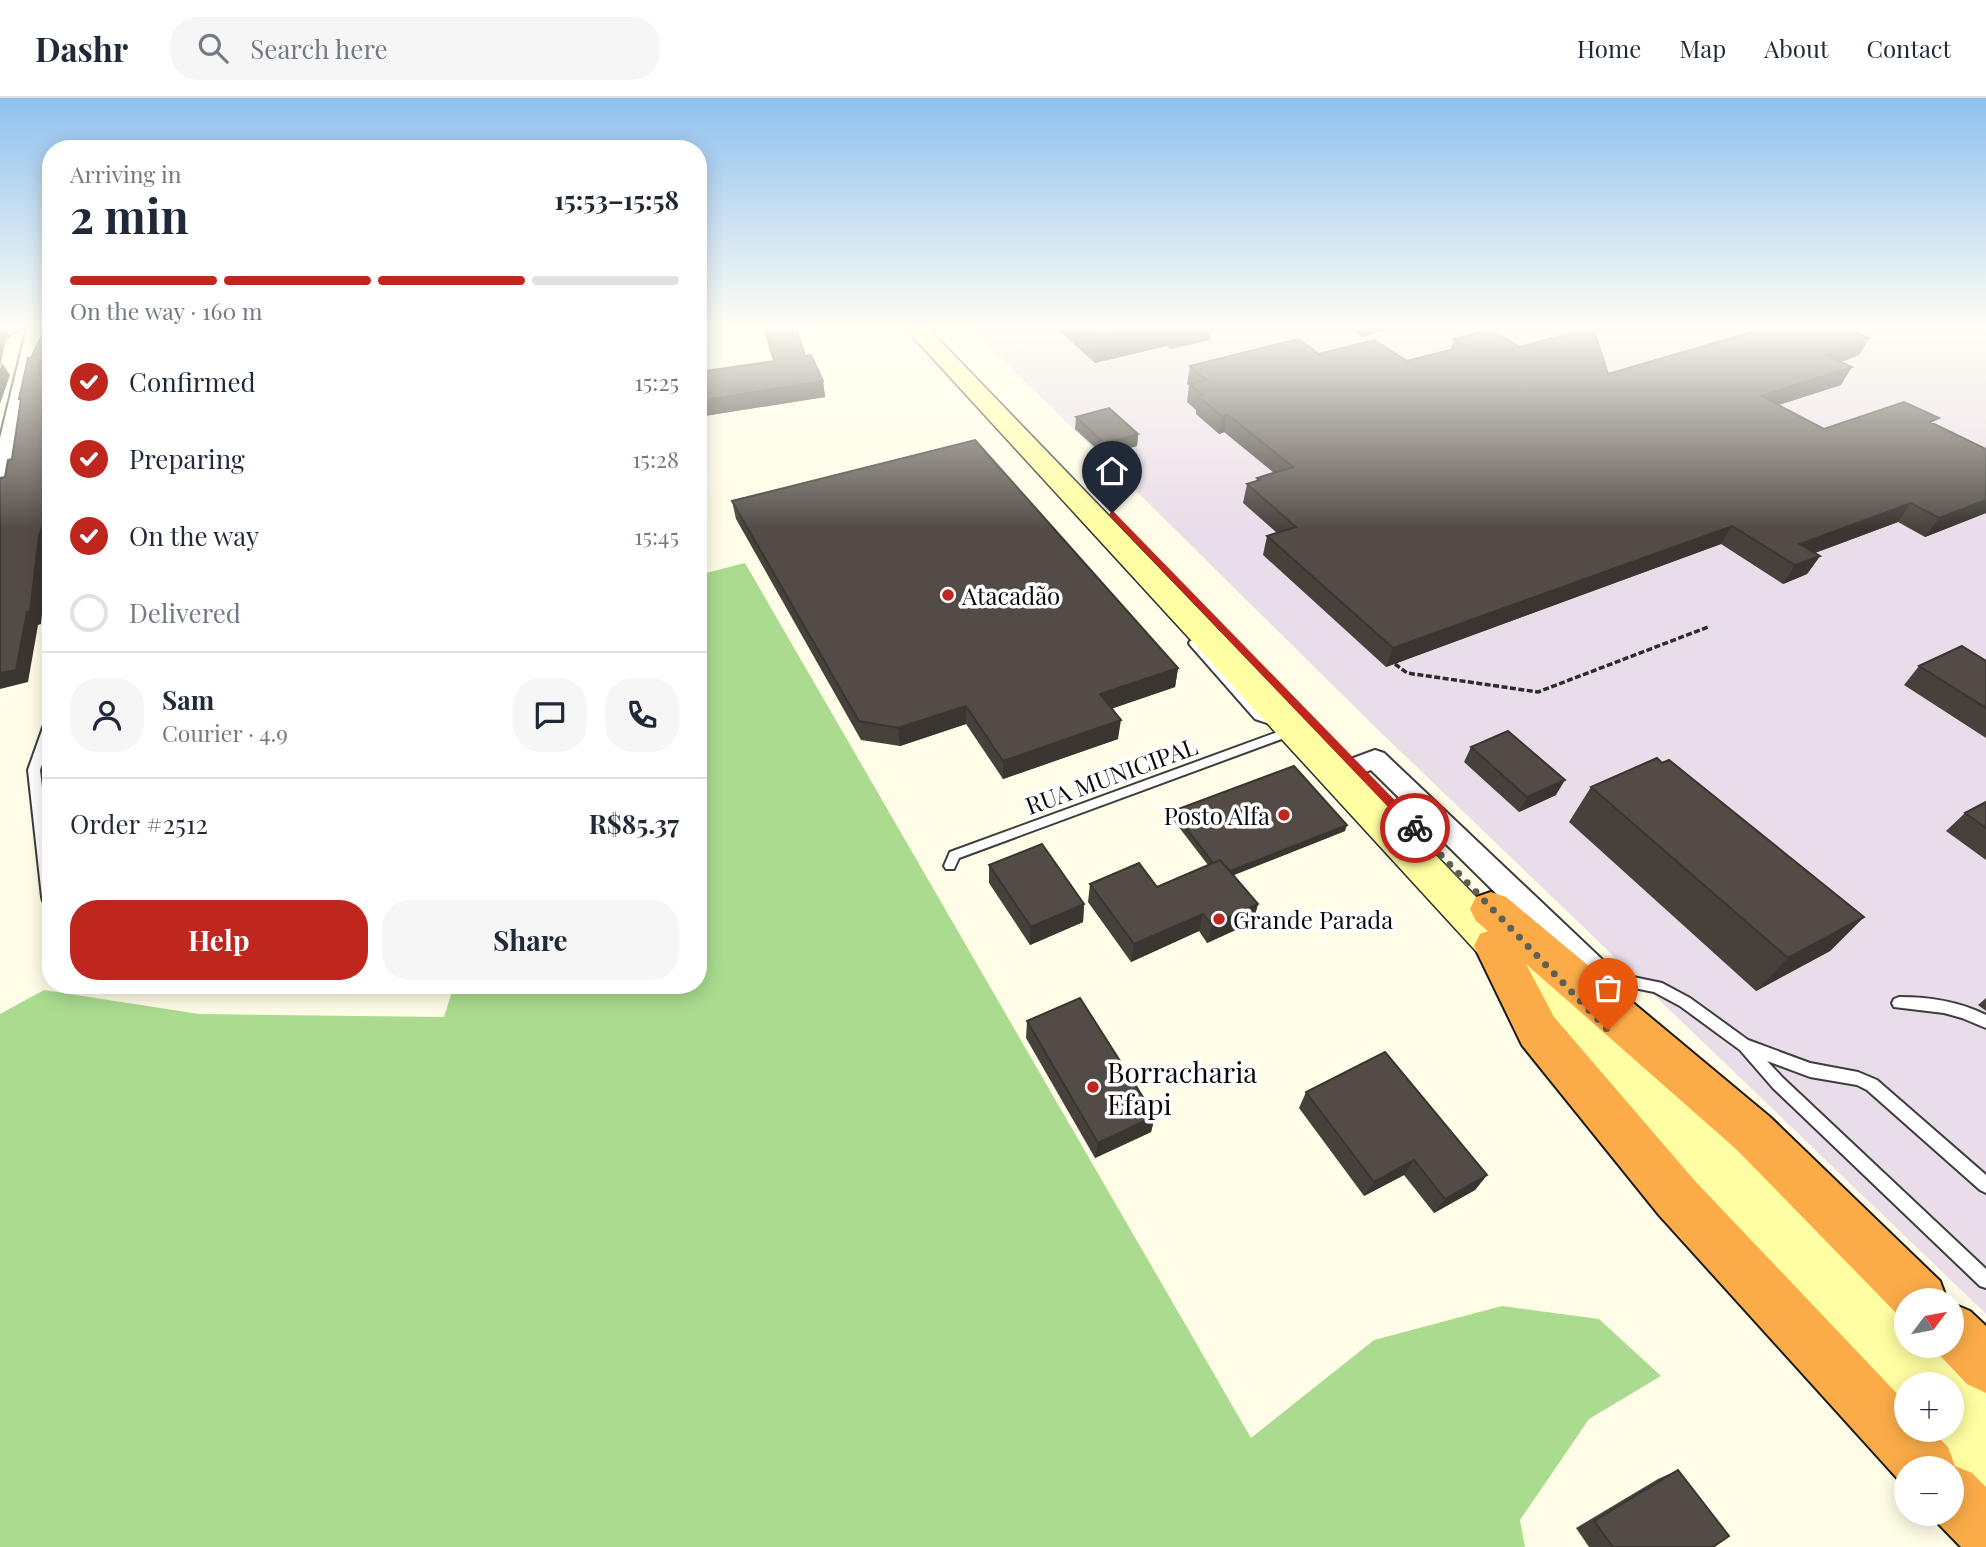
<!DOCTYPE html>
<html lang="en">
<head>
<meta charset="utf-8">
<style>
  :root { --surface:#fff; --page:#f6f6f7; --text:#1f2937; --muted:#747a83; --line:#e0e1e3; --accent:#bf261d }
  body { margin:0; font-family:"Playfair Display",serif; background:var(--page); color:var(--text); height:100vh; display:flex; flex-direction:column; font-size:26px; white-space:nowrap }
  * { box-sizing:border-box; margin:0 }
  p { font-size:23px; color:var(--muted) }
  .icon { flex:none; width:38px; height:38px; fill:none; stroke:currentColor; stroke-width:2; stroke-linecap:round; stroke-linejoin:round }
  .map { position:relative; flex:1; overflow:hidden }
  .sheet { position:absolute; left:42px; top:42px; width:665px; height:854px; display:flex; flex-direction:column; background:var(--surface); border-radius:28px; box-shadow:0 4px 18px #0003 }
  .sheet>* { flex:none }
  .needle { width:46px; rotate:58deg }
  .tools { position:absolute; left:1894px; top:1190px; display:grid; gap:14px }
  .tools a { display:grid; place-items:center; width:70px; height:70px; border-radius:50%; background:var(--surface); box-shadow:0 4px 18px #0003; font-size:35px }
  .pin { position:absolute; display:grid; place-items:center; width:60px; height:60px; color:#fff; margin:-72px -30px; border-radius:50% 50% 50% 0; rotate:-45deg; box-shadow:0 0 7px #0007 }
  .pin .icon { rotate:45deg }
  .courier { position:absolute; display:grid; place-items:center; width:70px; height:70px; margin:-35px; border:5px solid #bf261d; border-radius:50%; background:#fff; color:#222; box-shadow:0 2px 9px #0007 }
  .head em { font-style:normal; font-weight:700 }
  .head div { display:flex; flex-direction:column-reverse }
  .head { display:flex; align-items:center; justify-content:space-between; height:119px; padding:0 28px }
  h1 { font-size:46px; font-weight:700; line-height:52px }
  .bar { display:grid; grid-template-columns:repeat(4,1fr); gap:10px 7px; align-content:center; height:84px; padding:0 28px }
  .bar i { height:9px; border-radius:5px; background:var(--line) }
  .bar .active { background:var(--accent) }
  .bar p { grid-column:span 4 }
  .line { display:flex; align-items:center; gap:18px; padding:0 28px; border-top:2px solid var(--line) }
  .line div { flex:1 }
  .round { display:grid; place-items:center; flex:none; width:74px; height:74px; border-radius:28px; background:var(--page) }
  ol { padding:0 28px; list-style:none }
  li { display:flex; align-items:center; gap:21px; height:77px }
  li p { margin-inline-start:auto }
  li .icon { padding:7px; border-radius:50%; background:var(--accent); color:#fff; stroke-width:4 }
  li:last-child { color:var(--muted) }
  li i { width:38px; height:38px; border:4px solid var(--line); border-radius:50% }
  .cta { display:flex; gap:14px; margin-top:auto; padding:14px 28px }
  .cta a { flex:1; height:80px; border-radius:28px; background:var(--accent); color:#fff; font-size:28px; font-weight:700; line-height:80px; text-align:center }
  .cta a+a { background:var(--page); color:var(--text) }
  header { display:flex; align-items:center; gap:42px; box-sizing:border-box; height:98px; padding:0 35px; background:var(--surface); border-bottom:2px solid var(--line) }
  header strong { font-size:33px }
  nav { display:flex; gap:38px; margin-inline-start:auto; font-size:24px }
  .search { width:490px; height:63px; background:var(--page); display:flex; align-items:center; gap:18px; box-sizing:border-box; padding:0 24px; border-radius:28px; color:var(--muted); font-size:26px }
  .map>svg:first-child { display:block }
</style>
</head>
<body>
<header>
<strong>Dashr</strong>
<div class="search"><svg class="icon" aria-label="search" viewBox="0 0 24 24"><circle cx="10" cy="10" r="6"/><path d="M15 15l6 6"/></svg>Search here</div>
<nav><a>Home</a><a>Map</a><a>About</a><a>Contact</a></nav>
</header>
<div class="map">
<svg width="1986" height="1449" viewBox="0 0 1986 1449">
  <rect width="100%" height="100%" fill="#fffde7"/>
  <path fill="#eaddea" d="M970,229H1986V1216L1372,626Z"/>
  <path fill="#aadb8f" d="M745,465L1251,1340L1374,1242L1502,1208L1599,1221L1661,1278L1589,1321L1520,1422L1525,1449H0V916L44,892L199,916L444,919L454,887H698V477Z"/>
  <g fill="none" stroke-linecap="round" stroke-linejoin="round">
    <defs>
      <path id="lane" d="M1194,542L1198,543L1263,615L1280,621L1282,624L1280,627L1276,628L1255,621L1190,547L1189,545L1190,543Z
        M51,620V641L40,672L51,767V803H43L42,799L28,672L45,624Z
        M1294,628L1298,629L1300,632L1298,635L959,760L954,771H946L944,768L950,754Z
        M1609,874L1662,885L1690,900L1748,942L1810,965L1858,974L1877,982L1986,1077V1095L1980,1092L1867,992L1857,987L1810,979L1767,963L1783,980L1986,1171V1190L1980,1188L1773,990L1740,952L1680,908L1654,894L1604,884L1602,880L1604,876Z
        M1899,899C1930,899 1958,903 1986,917V930L1962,920L1944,915L1894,909L1892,905L1894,901Z"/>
      <path id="street" d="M0,229H24L16,234L0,235Z
        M27,229H43L10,379L0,385V340Z
        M1375,652L1384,655L1628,886L1632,895L1628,904L1617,908L1606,904L1371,672L1357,677L1348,674L1344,668L1348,662Z"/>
      <path id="secondary" d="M904,229H927L1609,937L1625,931L1640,936L1907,1202L1906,1248L1951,1247L1986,1282V1395C1958,1383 1936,1360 1924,1332H1951V1286H1906V1311L1890,1305Z"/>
      <path id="highway" d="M1491,794L1506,799L1770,1019L1940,1183L1947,1202H1906V1222L1902,1221L1736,1051L1526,866L1554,919L1695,1083L1906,1305V1332H1931L1948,1349L1955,1368L1972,1375L1986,1389V1449H1961L1930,1417L1951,1416V1370H1906V1390L1659,1117L1522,947L1474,848L1480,836L1488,833L1476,823L1470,811L1476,799Z
        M1951,1205L1970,1213L1986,1228V1295L1967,1286L1931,1248H1951Z"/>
    </defs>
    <use href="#lane" stroke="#3d3d3d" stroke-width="4"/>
    <use href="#street" stroke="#3d3d3d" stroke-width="4"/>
    <use href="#secondary" stroke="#2c2c2c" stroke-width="3"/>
    <use href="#highway" stroke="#1b1b1b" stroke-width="4"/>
    <path stroke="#2c2c2c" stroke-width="3.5" stroke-dasharray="6 2.5" stroke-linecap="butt" d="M1395,566L1407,575L1538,594L1708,529"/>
    <use href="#lane" fill="#fff" fill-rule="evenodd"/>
    <use href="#street" fill="#fff" fill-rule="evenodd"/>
    <use href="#secondary" fill="#fffea2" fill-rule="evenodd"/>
    <use href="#highway" fill="#fbac49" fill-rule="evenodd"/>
  </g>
  <path fill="#47413c" d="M763,229H796L805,258L823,283L825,299L698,319V274L773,263Z
    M1055,229H1212L1210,242L1170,251L1166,248L1095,265Z
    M1347,229H1400L1362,239Z
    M1857,229L1854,233L1869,240L1859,257L1841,264V287L1778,307L1824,331L1935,326L1986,351V415L1925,439L1898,424L1815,455L1820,458L1807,476L1783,486L1721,446L1386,569L1263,457L1267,438L1277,435L1243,405L1247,386L1256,384L1257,380L1274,375L1224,334L1219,336L1196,316V312L1187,304L1189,287L1187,286L1190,268L1319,256L1407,263L1450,252L1454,241L1520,249L1608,276Z
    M1076,319L1138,336L1137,348L1103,357L1075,331Z
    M732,403L1178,570L1175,589L1111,611L1118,641L1003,681L966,626L900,648L861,642L736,421Z
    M1986,563V640L1904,587L1919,568Z
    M1471,649L1556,697L1519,714L1464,664Z
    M1591,689L1864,819L1830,853L1756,893L1569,724Z
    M1986,704V762L1946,733L1965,715Z
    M1173,713L1345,733L1234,777L1258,806L1253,824L1207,845L1199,833L1131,864L1088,804L1090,786L1157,789L1208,767L1171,719Z
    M989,767L1084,806L1083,824L1030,847L989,785Z
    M1986,900V913L1978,907Z
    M1027,923L1155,1018L1151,1034L1095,1060L1026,940Z
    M1306,994L1487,1077L1475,1092L1434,1115L1404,1077L1364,1098L1299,1010Z
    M1678,1372L1713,1449H1589L1576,1430L1658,1381Z"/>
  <path fill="#3a3531" d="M0,229H6L12,237L6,242L0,268Z
    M1155,229H1168L1166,248L1095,265L1096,242Z
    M1172,229H1212L1210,242L1170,251Z
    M1364,229H1400L1362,239Z
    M1837,229H1857L1854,234Z
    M1869,240L1859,257L1815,274L1825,257Z
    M2,265L10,277L0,306V271Z
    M1852,269L1841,287L1751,316L1761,298Z
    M823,283L825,299L698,319V303Z
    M1227,316L1224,334L1219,336L1222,318Z
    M1138,336L1137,348L1103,357L1104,345Z
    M1986,402V415L1925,439L1939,420Z
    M1911,405L1898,424L1790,464L1800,446Z
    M51,406V444L49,450L41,526L38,527L28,584L0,591V575L39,438Z
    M1732,428L1721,446L1386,569L1393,550Z
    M1820,458L1807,476L1783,486L1795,467Z
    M1178,570L1175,589L1098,615L1100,596Z
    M966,608V626L900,648L898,630Z
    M1121,622L1118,641L1003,681V663Z
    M1565,682L1556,697L1519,714L1527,699Z
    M1347,727L1345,733L1221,782L1222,776Z
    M1084,806L1083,824L1030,847L1031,829Z
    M1258,806L1253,824L1207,845L1212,827Z
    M1203,816L1199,833L1131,864L1134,846Z
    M1864,819L1830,853L1756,893L1788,860Z
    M1155,1018L1151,1034L1095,1060L1098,1045Z
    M1414,1062L1404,1077L1364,1098L1374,1084Z
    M1487,1077L1475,1092L1434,1115L1445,1101Z"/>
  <path fill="#534c46" stroke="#3a3531" stroke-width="2" d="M46,229H51V406L39,438L30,513L27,514L16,572L0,575V380L5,379L8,362L12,361L21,301H19L28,260H31Z
    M765,229H796L805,258L811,257L823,283L698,303V274L775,263Z
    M1081,229H1155L1096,242Z
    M1593,229L1608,276L1769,229H1844L1869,240L1825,257L1852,269L1761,298L1824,331L1904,304L1939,320L1930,324L1986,351V402L1939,420L1911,405L1800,446L1820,458L1795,467L1732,428L1393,550L1267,438L1296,429L1247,386L1260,382L1257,380L1293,369L1227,316L1222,318L1198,298L1203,297L1189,286L1207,282L1190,268L1298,241L1319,256L1374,242L1407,263L1466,248L1454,241L1490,231L1520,249Z
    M1109,310L1138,336L1104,345L1076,319Z
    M975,342L1178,570L1100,596L1121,622L1003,663L966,608L898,630L859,623L732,403Z
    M1962,548L1986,563V610L1919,568Z
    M1508,633L1565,682L1527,699L1471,649Z
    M1657,660L1662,665L1669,662L1864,819L1788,860L1591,689Z
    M1294,668L1347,727L1230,773L1220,762L1213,765L1173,713Z
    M1986,704V730L1965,715Z
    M1042,746L1084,806L1031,829L989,767Z
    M1220,762L1258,806L1212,827L1203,816L1134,846L1090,786L1139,765L1157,789Z
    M1080,900L1155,1018L1098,1045L1027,923Z
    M1385,954L1487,1077L1445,1101L1414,1062L1374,1084L1306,994Z
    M1678,1372L1729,1438L1713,1449H1613L1594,1423Z"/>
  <linearGradient id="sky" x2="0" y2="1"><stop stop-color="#8fc0ef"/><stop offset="0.53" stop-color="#fffef4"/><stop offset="1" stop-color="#fffef4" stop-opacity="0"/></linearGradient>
  <rect width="1986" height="432" fill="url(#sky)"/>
  <path fill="#bf261d" d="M1112,412L1419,727V733H1411L1109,417Z"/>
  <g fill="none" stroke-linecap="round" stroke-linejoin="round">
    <path stroke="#605f57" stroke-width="7" stroke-dasharray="0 12.6" d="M1415,730L1608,932"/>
  </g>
  <g fill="#bf261d" stroke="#fff" stroke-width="2.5">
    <circle cx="948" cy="497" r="7"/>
    <circle cx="1284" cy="717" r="7"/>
    <circle cx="1219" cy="821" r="7"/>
    <circle cx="1093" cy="989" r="7"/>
  </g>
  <g text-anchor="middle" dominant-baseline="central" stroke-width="7" stroke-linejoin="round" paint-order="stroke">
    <g font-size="24" fill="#0a0a0a" stroke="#fff" text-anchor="start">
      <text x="962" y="497">Atacadão</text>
      <text x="1270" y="717" text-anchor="end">Posto Alfa</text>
      <text x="1233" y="821">Grande Parada</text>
    </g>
    <g font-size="24" fill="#0a0a0a" stroke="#fff">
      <text transform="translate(1111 677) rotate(-20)">RUA MUNICIPAL</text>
    </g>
    <g font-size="28" fill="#0a0a0a" stroke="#fff" text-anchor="start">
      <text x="1107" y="973">Borracharia<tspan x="1107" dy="32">Efapi</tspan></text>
    </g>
  </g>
</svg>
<div class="tools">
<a><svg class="needle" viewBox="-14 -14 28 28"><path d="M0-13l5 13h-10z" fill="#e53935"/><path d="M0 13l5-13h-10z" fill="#747a83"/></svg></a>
<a>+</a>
<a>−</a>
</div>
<div class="pin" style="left:1608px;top:932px;background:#ea580c"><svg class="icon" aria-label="bag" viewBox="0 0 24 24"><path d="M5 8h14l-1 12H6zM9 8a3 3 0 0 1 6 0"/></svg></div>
<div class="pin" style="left:1112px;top:415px;background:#1f2937"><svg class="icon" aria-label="home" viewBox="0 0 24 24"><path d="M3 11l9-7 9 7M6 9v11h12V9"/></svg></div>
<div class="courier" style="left:1415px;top:730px"><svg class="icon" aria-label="bike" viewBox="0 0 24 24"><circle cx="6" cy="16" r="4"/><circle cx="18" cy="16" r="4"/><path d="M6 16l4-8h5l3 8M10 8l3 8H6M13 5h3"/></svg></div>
<section class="sheet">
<div class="head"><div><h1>2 min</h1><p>Arriving in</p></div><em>15:53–15:58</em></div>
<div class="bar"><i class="active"></i><i class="active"></i><i class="active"></i><i></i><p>On the way · 160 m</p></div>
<ol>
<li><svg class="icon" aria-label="check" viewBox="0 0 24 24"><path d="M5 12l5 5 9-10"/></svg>Confirmed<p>15:25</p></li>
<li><svg class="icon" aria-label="check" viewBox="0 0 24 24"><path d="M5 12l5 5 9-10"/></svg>Preparing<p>15:28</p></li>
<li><svg class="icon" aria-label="check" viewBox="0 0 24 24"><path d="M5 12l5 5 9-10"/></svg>On the way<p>15:45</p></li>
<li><i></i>Delivered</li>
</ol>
<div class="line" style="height:126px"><a class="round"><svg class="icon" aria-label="person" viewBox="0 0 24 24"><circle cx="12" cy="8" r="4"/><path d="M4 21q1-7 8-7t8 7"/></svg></a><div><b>Sam</b><p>Courier · 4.9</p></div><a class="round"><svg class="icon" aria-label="chat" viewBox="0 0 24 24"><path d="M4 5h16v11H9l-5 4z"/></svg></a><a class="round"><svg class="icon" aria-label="phone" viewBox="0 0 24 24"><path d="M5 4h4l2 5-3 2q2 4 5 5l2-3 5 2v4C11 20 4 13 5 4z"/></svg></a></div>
<div class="line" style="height:91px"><div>Order #2512</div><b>R$85.37</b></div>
<div class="cta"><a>Help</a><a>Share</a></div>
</section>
</div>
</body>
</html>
